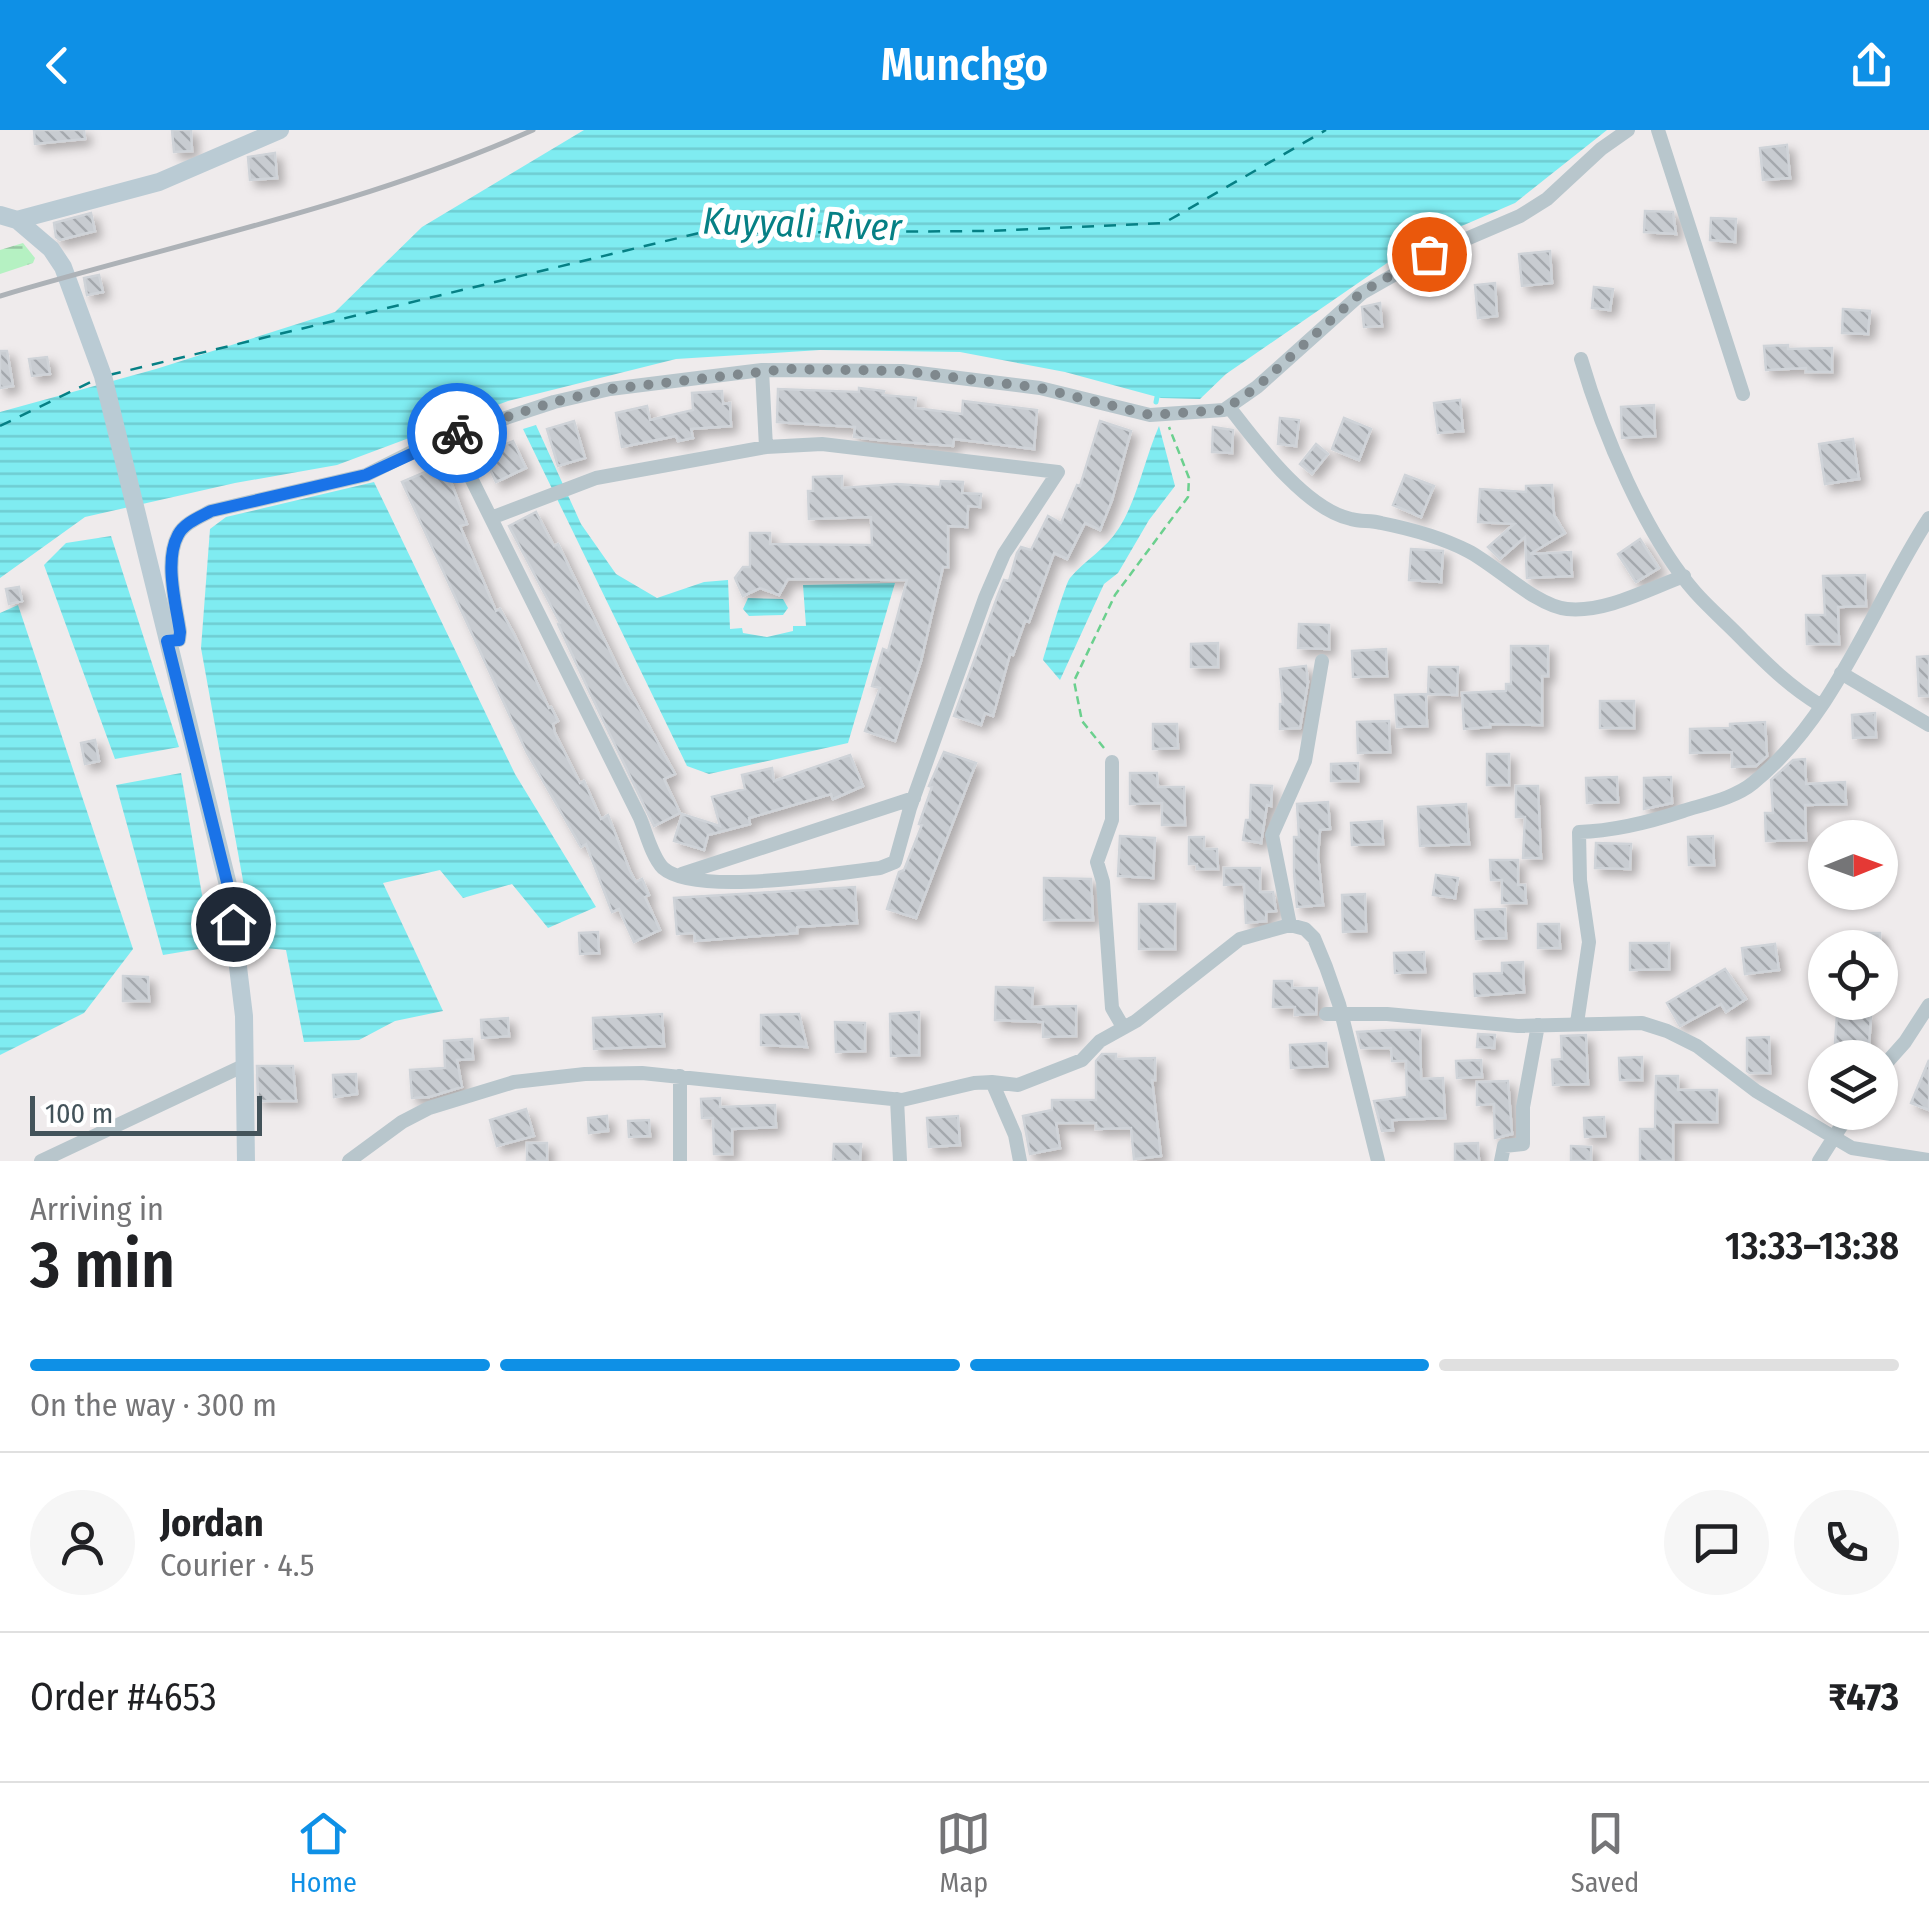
<!DOCTYPE html>
<html lang="en">
<head>
<meta charset="utf-8">
<style>
  :root { --surface:#fff; --page:#f6f6f6; --text:#202124; --muted:#757577; --line:#e0e0e0; --accent:#0e90e6 }
  body { margin:0; font-family:"Fira Sans Condensed",sans-serif; background:var(--page); color:var(--text); height:100vh; display:flex; flex-direction:column; font-size:38px; white-space:nowrap }
  * { box-sizing:border-box; margin:0 }
  p { font-size:32px; color:var(--muted) }
  .icon { flex:none; width:55px; height:55px; fill:none; stroke:currentColor; stroke-width:2; stroke-linecap:round; stroke-linejoin:round }
  .map { position:relative; height:1031px; overflow:hidden }
  .sheet { display:flex; flex-direction:column; background:var(--surface); flex:1 }
  .sheet>* { flex:none }
  .needle { width:65px; rotate:89deg }
  .buttons { position:absolute; left:1808px; top:690px; display:grid; gap:20px }
  .buttons a { display:grid; place-items:center; width:90px; height:90px; border-radius:50%; background:var(--surface); box-shadow:0 2px 8px #0004; font-size:50px }
  .scale { position:absolute; left:30px; bottom:25px; width:232px; box-sizing:border-box; padding-left:10px; border:5px solid #43535a; border-top:0; font-size:28px; line-height:35px; white-space:nowrap; color:#43535a; -webkit-text-stroke:8px #fff; paint-order:stroke }
  .pin { position:absolute; display:grid; place-items:center; width:85px; height:85px; color:#fff; margin:-42px; border:5px solid #fff; border-radius:50%; box-shadow:0 2px 10px #0007 }
  .courier { position:absolute; display:grid; place-items:center; width:100px; height:100px; margin:-50px; border:8px solid #1a73e8; border-radius:50%; background:#fff; color:#222; box-shadow:0 2px 12px #0007 }
  .headline em { font-style:normal; font-weight:600 }
  .headline div { display:flex; flex-direction:column-reverse }
  .headline { display:flex; align-items:center; justify-content:space-between; height:170px; padding:0 30px }
  h1 { font-size:65px; font-weight:600; line-height:75px }
  .bar { display:grid; grid-template-columns:repeat(4,1fr); gap:15px 10px; align-content:center; height:120px; padding:0 30px }
  .bar i { height:12px; border-radius:8px; background:var(--line) }
  .bar .current { background:var(--accent) }
  .bar p { grid-column:span 4 }
  .line { display:flex; align-items:center; gap:25px; padding:0 30px; border-top:2px solid var(--line) }
  .line div { flex:1 }
  .round { display:grid; place-items:center; flex:none; width:105px; height:105px; border-radius:52px; background:var(--page) }
  header { display:flex; justify-content:space-between; align-items:center; height:130px; padding:0 30px; background:var(--accent); color:#fff; font-size:45px; font-weight:600 }
  .tabs { display:flex; justify-content:space-around; align-items:center; height:140px; border-top:2px solid var(--line); background:var(--surface); font-size:28px; color:var(--muted) }
  .tabs a { display:grid; justify-items:center; gap:5px }
  .tabs .current { color:var(--accent) }
  .map>svg:first-child { display:block }
</style>
</head>
<body>
<header><svg class="icon" aria-label="back" viewBox="0 0 24 24"><path d="M15 5l-7 7 7 7"/></svg>Munchgo<svg class="icon" aria-label="share" viewBox="0 0 24 24"><path d="M12 15V3M7 8l5-5 5 5M5 13v7h14v-7"/></svg></header>
<div class="map">
<svg width="1929" height="1031" viewBox="0 0 1929 1031">
  <defs>
    <pattern id="wetland-marsh" width="20" height="14" patternUnits="userSpaceOnUse" patternTransform="scale(2.5)"><rect width="20" height="14" fill="#b5f1c2"/><path d="M1 5h8M5 5V1M11 12h8M15 12V8" fill="none" stroke="#95c6a1"/></pattern>
    <pattern id="water-rules" width="6" height="5" patternUnits="userSpaceOnUse" patternTransform="scale(2.5)"><rect width="6" height="5" fill="#7fecf1"/><path d="M0 2.5h6" fill="none" stroke="#6fccd1"/></pattern>
    <pattern id="building-back-hatch" width="6" height="6" patternUnits="userSpaceOnUse" patternTransform="scale(2.5)"><rect width="6" height="6" fill="#c8ccd1"/><path d="M-1 5l2 2M0 0l6 6M5-1l2 2" fill="none" stroke="#a4a8ad"/></pattern>
    <filter id="shadow"><feDropShadow dx="6" dy="6" stdDeviation="5" flood-color="#0004"/></filter>
  </defs>
  <rect width="100%" height="100%" fill="#efebec"/>
  <path fill="url(#wetland-marsh)" d="M23,113L35,128L33,133L0,144V120Z"/>
  <path fill="url(#water-rules)" d="M584,0H1607L1515,73L1406,120L1226,244L1200,269L1161,268L1065,242L960,222L820,220L676,229L508,271L337,335L235,353L85,387L0,448V282L156,239L335,182L422,97Z
    M536,295L581,394L616,444L657,468L704,452L728,450L730,499L742,498L743,503L767,507L793,501V496H806L803,455L895,453L848,613L709,644L687,636L523,299Z
    M1159,296L1175,356L1149,390L1118,443L1104,454L1060,550L1043,530C1047,517 1065,454 1070,448C1085,430 1106,419 1119,398C1137,370 1145,328 1159,296Z
    M374,352L515,644L596,777L548,798L512,754L463,768L440,740L383,753L443,881L395,891L359,910L304,912L286,820L255,817L201,518L210,399L226,387Z
    M111,406L179,617L115,629L44,435L66,413Z
    M748,468L783,469L788,478L783,485L749,486L743,479Z
    M18,475L133,819L84,883L0,925V483Z
    M181,643L211,817L163,825L116,655Z"/>
  <g fill="none" stroke-linecap="round" stroke-linejoin="round">
    <path stroke="#7fecf1" stroke-width="5" d="M1156,272L1157,267"/>
    <path stroke="#068085" stroke-width="2.5" stroke-dasharray="12 10" stroke-linecap="butt" d="M109,245L699,103L990,101L1164,93L1326,0
      M0,296L97,249"/>
  </g>
  <path fill="url(#building-back-hatch)" stroke="#cfd3d8" stroke-width="2.5" filter="url(#shadow)" d="M34,0H84L85,9L35,14Z
    M172,0H191L192,21L174,22Z
    M1787,15L1790,48L1763,50L1760,18Z
    M275,23L277,48L250,50L248,27Z
    M1645,81L1673,82L1676,104L1644,102Z
    M91,83L95,101L60,110L56,107L54,93Z
    M1711,88L1736,89L1735,112L1710,110Z
    M1550,121L1552,153L1522,156L1519,124Z
    M99,145L103,162L87,165L84,148Z
    M1495,153L1497,186L1478,188L1475,155Z
    M1594,157L1613,159L1610,180L1592,178Z
    M1380,173L1382,196L1364,197L1362,177Z
    M1843,179L1870,181L1868,204L1842,203Z
    M1788,215V219L1832,218V242H1806V238L1766,240L1764,216Z
    M0,221H7L13,256L0,258Z
    M47,227L50,244L32,246L29,229Z
    M859,258L884,261L883,265L916,268L915,278L962,284L963,271L1037,280L1034,319L954,309L953,316L879,310L854,307L855,297L777,292L778,259L859,262Z
    M722,261L723,274L730,273L731,296L691,299L693,308L678,311L676,306L622,317L616,283L647,276L650,290L693,280L692,263Z
    M1460,270L1463,301L1438,303L1434,273Z
    M1654,275L1655,306L1622,308L1621,277Z
    M1280,288L1299,290L1296,316L1278,314Z
    M1344,288L1371,299L1359,330L1332,319Z
    M574,291L585,328L558,336L547,299Z
    M1100,291L1131,301L1112,370L1100,400L1085,393L1067,429L1054,423L1029,492L1025,491L1013,525L1010,524L993,586L985,583L981,595L954,586L998,465L1004,450L1009,451L1017,423L1021,417L1031,420L1048,386L1061,393L1077,355L1080,356Z
    M1213,297L1233,300L1232,323L1212,322Z
    M1853,309L1859,349L1825,354L1819,314Z
    M513,311L526,338L496,352L483,324Z
    M1316,314L1328,324L1312,344L1300,334Z
    M444,334L467,394L460,396L496,481L500,479L514,504L549,578L551,577L558,591L553,594L555,603L580,653L584,651L601,689L608,685L630,741L636,752L642,749L649,765L645,767L660,800L634,812L619,779L612,782L586,714L581,717L527,623L402,352Z
    M1405,345L1434,356L1421,387L1393,375Z
    M842,346V358L897,354L940,357L941,351L963,352L962,363L981,364L980,377L968,376L967,397L948,396V437H943L921,531L895,611L865,601L880,558L872,556L883,519L888,521L907,450L788,449L779,465L760,458L743,466L735,448L743,437H750V403H770V414L872,415L871,387L809,389L808,361H813V347Z
    M1552,355L1554,385L1565,403L1530,424L1571,422L1572,446L1527,448L1525,407L1500,429L1488,417L1514,394L1478,392L1480,359L1526,362V356Z
    M536,382L554,416L558,414L624,550L675,644L664,649L680,683L654,696L590,563L558,494L560,493L509,396Z
    M1640,409L1659,438L1636,452L1618,424Z
    M1411,419L1443,421L1441,452L1409,450Z
    M1865,445L1866,476L1838,477L1839,514H1807L1806,485H1825L1823,446Z
    M19,457L22,471L9,474L6,459Z
    M1299,494L1329,495V519L1298,518Z
    M1218,513V537H1191V514Z
    M1511,516H1548V546H1542V595L1490,594V597L1464,599L1462,563L1506,561V554H1511Z
    M1386,519L1387,546L1353,547L1352,521Z
    M1929,526V566H1919L1917,527Z
    M1306,536L1308,552L1300,598L1280,599V574H1283L1280,539Z
    M1429,537H1458L1457,565L1428,564Z
    M1426,564L1427,596L1397,597L1395,565Z
    M1600,571H1634V598H1600Z
    M1875,583L1876,607L1853,608L1852,585Z
    M1389,591L1390,622L1358,623L1357,592Z
    M1765,592L1767,626L1756,636L1732,637V622L1690,623V599L1730,598V594Z
    M1153,594H1177L1178,618L1153,619Z
    M95,610L99,631L85,634L81,613Z
    M944,622L976,633L916,788L887,779L899,742L904,740L922,695L919,694L932,657L929,656Z
    M1487,624H1509V655H1487Z
    M850,625L863,656L833,669L831,664L749,688L750,694L708,705L704,720L674,711L682,684L720,696L712,667L745,659L742,645L772,638L774,651Z
    M1805,629L1806,654L1845,652L1846,674L1805,675L1806,710L1766,711L1765,683H1773L1771,650L1793,630Z
    M1358,633V651H1331V634Z
    M1130,643H1157L1158,657H1184L1185,695H1162V673L1130,674Z
    M1617,647L1618,672L1587,673L1586,648Z
    M1671,647L1672,673L1644,679V648Z
    M1251,655L1272,656L1271,676L1267,675L1261,713L1243,710L1246,690H1250Z
    M1516,656H1538L1541,728H1523L1525,687H1516Z
    M1328,672L1330,699L1320,700L1318,726L1323,775L1297,777L1294,743V707H1299L1297,674Z
    M1466,674L1469,714L1420,716L1418,677Z
    M1382,691L1383,714L1352,715L1351,693Z
    M1120,706L1155,708L1153,748L1118,746Z
    M1713,706L1714,735H1689L1688,707Z
    M1189,707H1204V719H1217L1218,739H1197V734H1189Z
    M1596,713L1631,714L1630,739L1595,738Z
    M1490,730H1518V755H1525L1526,773H1502V750H1491Z
    M1224,738H1260V762H1273L1276,781L1266,782V791L1246,793L1244,754L1224,755Z
    M1436,745L1458,748L1455,768L1433,765Z
    M1044,748L1091,749L1093,790H1044Z
    M855,757L857,793L797,797V803L708,810L695,811L694,803L677,804L674,768Z
    M1365,764L1366,801L1343,802L1342,765Z
    M1139,774H1175V819H1139Z
    M1505,779L1506,808L1476,809L1475,780Z
    M1538,794H1559L1560,818H1538Z
    M598,802L599,823L580,824L579,803Z
    M1856,803H1880V818H1856Z
    M1630,813H1669V839L1630,840Z
    M1775,814L1779,840L1745,844L1742,818Z
    M1424,822L1425,842L1395,843L1394,823Z
    M1523,832L1524,862L1475,866L1474,844L1502,843V833Z
    M1725,839L1746,869L1726,882L1721,874L1680,896L1667,873Z
    M123,846L148,847L149,871H123Z
    M1274,851H1292V858H1317L1316,884L1295,885V877H1273Z
    M996,857L1033,858L1032,877L1076,876V906L1043,907V892L995,890Z
    M919,882V925L891,926L890,884Z
    M662,884L664,916L594,919L593,888Z
    M799,884L807,917L761,915V885Z
    M1837,884L1871,886L1869,915L1835,913Z
    M508,888L509,906L482,908L481,890Z
    M835,892L865,893V921L836,922Z
    M1391,900H1420L1421,949L1443,948L1445,988L1392,990L1393,1000L1382,1001L1374,971L1407,967L1406,931H1392L1391,918H1361L1357,902Z
    M1478,904L1495,905L1494,918L1477,917Z
    M1586,905L1588,954L1553,955L1552,930L1562,929L1561,906Z
    M1769,907L1770,943H1750L1747,941V908Z
    M472,909L473,929L457,930L462,957L429,967L412,968L410,940L445,938L444,911Z
    M1326,913L1327,936L1291,938L1290,915Z
    M1102,924H1116V929L1155,928V950H1152L1161,1026L1134,1029L1131,998L1096,999V993H1056L1060,1018L1030,1024L1023,986L1052,980V970H1096V931Z
    M1642,927V950H1620L1619,928Z
    M1481,930L1482,947L1457,948L1456,931Z
    M1929,930V980L1911,973Z
    M257,936H293L296,971H258Z
    M356,944L357,964L334,967L333,945Z
    M1656,946H1678V960H1717V992H1673V1031H1640V999H1655Z
    M1508,951L1512,1004L1495,1008L1494,974L1477,975V952Z
    M720,968V977L775,975L776,997L732,999V1024H714L713,988H702L701,969Z
    M526,979L534,1006L497,1016L490,990Z
    M607,986L608,1001L589,1003L588,988Z
    M958,986L960,1015L929,1017L927,988Z
    M1604,987L1605,1006L1585,1007L1584,988Z
    M649,990L650,1006L629,1007L628,991Z
    M527,1013H547V1031H527Z
    M1478,1013L1479,1031H1455V1014Z
    M834,1014H861L860,1031H833Z
    M1571,1016L1591,1017V1031H1571Z"/>
  <g fill="none" stroke-linecap="round" stroke-linejoin="round">
    <path stroke="#6bd08e" stroke-width="2.5" stroke-dasharray="8 5" stroke-linecap="butt" d="M1104,618L1082,591L1074,551L1115,465L1188,367L1189,348L1169,297"/>
    <path stroke="#b8c6cc" stroke-width="14" d="M1658,0L1743,264
      M1581,229C1602,301 1645,405 1695,462C1710,479 1728,494 1744,511C1768,535 1790,557 1820,575
      M1229,277C1257,313 1305,379 1351,389C1361,392 1371,390 1381,393C1411,399 1441,407 1468,421C1497,436 1536,476 1567,479C1605,483 1649,459 1684,446
      M466,338L640,688C646,702 652,727 663,738C696,767 836,743 880,738L895,732L910,678L985,468L1004,424L1058,342L822,314L766,317L762,240
      M491,388L596,348L766,317
      M167,511L179,510L180,502C176,474 164,431 178,405C184,393 200,387 211,381L366,345L430,313L554,272L610,259L762,240L903,241L1040,258L1150,285L1224,280L1257,257L1362,163L1429,125L1520,86L1547,69L1601,19L1628,0
      M1841,543L1929,595
      M1112,632V690L1097,732L1103,752L1112,878L1123,897
      M682,744L914,668
      M1290,795L1272,705L1305,631L1322,531
      M1326,884H1387L1518,896L1642,893L1667,901L1697,916L1756,961L1852,1018L1929,1030
      M1577,893L1589,812L1580,750L1579,702C1614,701 1650,692 1683,681C1705,674 1735,668 1753,653C1836,586 1873,474 1929,388
      M1880,940L1905,912L1929,875
      M992,952L1018,955L1082,930L1100,911L1136,891L1240,809L1290,795L1305,799L1314,808L1326,837L1339,874L1378,1031
      M897,969L900,1031
      M41,1031L245,935
      M349,1031L402,992L429,978L514,952L585,944L642,943L902,970L974,953L992,952L1015,1005L1020,1031
      M680,1031V946
      M1501,1031L1504,1016L1523,1014V977L1538,895
      M1819,1031L1850,982"/>
    <path stroke="#bacbd4" stroke-width="18" d="M0,85L17,90L159,52L280,0
      M17,90L51,119L63,137L103,246L228,755L244,886L246,1031"/>
    <path stroke="#adb2b7" stroke-width="5" d="M0,166C178,113 362,76 533,0"/>
  </g>
  <g fill="none" stroke-linecap="round" stroke-linejoin="round">
    <path stroke="#7f888d" stroke-width="10" stroke-dasharray="0 18" d="M457,303L554,272L610,259L787,239L903,241L1040,258L1150,285L1224,280L1257,257L1362,162L1429,124"/>
    <path stroke="#1a73e8" stroke-width="12" d="M233,794L228,756L167,511L179,510L180,502C176,474 164,431 178,405C184,393 200,387 211,381L366,345L457,303"/>
  </g>
  <g text-anchor="middle" dominant-baseline="central" stroke-width="10" stroke-linejoin="round" paint-order="stroke">
    <g font-size="38" font-style="italic" fill="#068085" stroke="#fff">
      <text transform="translate(802 94) rotate(2)">Kuyyali River</text>
    </g>
  </g>
</svg>
<div class="buttons">
<a><svg class="needle" viewBox="-14 -14 28 28"><path d="M0-13l5 13h-10z" fill="#e53935"/><path d="M0 13l5-13h-10z" fill="#757577"/></svg></a>
<a><svg class="icon" aria-label="locate" viewBox="0 0 24 24"><circle cx="12" cy="12" r="6"/><path d="M12 2v4M12 18v4M2 12h4M18 12h4"/></svg></a>
<a><svg class="icon" aria-label="layers" viewBox="0 0 24 24"><path d="M12 4l9 5-9 5-9-5zM3 14l9 5 9-5"/></svg></a>
</div>
<div class="scale">100 m</div>
<div class="pin" style="left:1429px;top:124px;background:#ea580c"><svg class="icon" aria-label="bag" viewBox="0 0 24 24"><path d="M5 8h14l-1 12H6zM9 8a3 3 0 0 1 6 0"/></svg></div>
<div class="pin" style="left:233px;top:794px;background:#1f2937"><svg class="icon" aria-label="home" viewBox="0 0 24 24"><path d="M3 11l9-7 9 7M6 9v11h12V9"/></svg></div>
<div class="courier" style="left:457px;top:303px"><svg class="icon" aria-label="bike" viewBox="0 0 24 24"><circle cx="6" cy="16" r="4"/><circle cx="18" cy="16" r="4"/><path d="M6 16l4-8h5l3 8M10 8l3 8H6M13 5h3"/></svg></div>
</div>
<section class="sheet">
<div class="headline"><div><h1>3 min</h1><p>Arriving in</p></div><em>13:33–13:38</em></div>
<div class="bar"><i class="current"></i><i class="current"></i><i class="current"></i><i></i><p>On the way · 300 m</p></div>
<div class="line" style="height:180px"><a class="round"><svg class="icon" aria-label="person" viewBox="0 0 24 24"><circle cx="12" cy="8" r="4"/><path d="M4 21q1-7 8-7t8 7"/></svg></a><div><b>Jordan</b><p>Courier · 4.5</p></div><a class="round"><svg class="icon" aria-label="chat" viewBox="0 0 24 24"><path d="M4 5h16v11H9l-5 4z"/></svg></a><a class="round"><svg class="icon" aria-label="phone" viewBox="0 0 24 24"><path d="M5 4h4l2 5-3 2q2 4 5 5l2-3 5 2v4C11 20 4 13 5 4z"/></svg></a></div>
<div class="line" style="height:130px"><div>Order #4653</div><b>₹473</b></div>
</section>
<nav class="tabs">
<a class="current"><svg class="icon" aria-label="home" viewBox="0 0 24 24"><path d="M3 11l9-7 9 7M6 9v11h12V9"/></svg>Home</a>
<a><svg class="icon" aria-label="map" viewBox="0 0 24 24"><path d="M3 6l6-2 6 2 6-2v14l-6 2-6-2-6 2zM9 4v14M15 6v14"/></svg>Map</a>
<a><svg class="icon" aria-label="saved" viewBox="0 0 24 24"><path d="M7 4h10v16l-5-4-5 4z"/></svg>Saved</a>
</nav>
</body>
</html>
